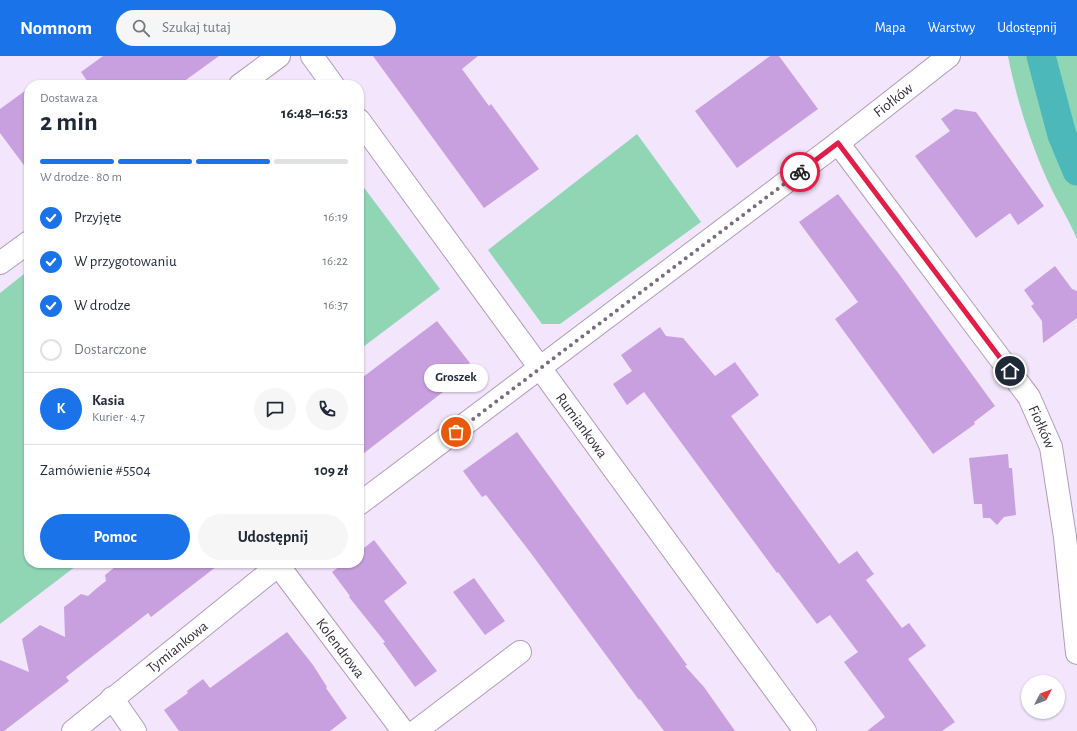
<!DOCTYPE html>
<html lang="pl">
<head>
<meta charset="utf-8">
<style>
  :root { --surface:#fff; --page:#f6f6f7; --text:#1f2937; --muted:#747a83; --line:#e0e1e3; --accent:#1a73e8 }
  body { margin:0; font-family:"Alegreya Sans",sans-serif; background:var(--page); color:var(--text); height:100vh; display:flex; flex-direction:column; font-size:15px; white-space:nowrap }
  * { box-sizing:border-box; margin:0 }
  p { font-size:13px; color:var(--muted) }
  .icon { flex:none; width:22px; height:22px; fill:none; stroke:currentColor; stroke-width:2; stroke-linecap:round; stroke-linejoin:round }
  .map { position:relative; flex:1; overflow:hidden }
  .drawer { position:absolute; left:24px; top:24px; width:340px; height:488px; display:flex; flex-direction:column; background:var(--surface); border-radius:16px; box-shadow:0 1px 3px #0004 }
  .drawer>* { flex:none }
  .needle { width:26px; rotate:49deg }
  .buttons { position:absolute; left:1021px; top:619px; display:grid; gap:8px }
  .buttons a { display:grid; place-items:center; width:44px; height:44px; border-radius:50%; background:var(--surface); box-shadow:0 1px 3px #0004; font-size:20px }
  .pin { position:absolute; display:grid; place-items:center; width:34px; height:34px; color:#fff; margin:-17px; border:2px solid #fff; border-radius:50%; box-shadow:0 1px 4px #0007 }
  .courier { position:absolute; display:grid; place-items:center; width:40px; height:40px; margin:-20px; border:3px solid #e11d48; border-radius:50%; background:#fff; color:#222; box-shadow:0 1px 5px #0007 }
  .bubble { position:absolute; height:28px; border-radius:14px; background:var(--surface); box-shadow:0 1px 3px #0004; font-size:13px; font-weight:700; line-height:28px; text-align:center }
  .overview em { font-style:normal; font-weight:700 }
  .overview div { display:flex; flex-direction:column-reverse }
  .overview { display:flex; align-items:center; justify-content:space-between; height:68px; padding:0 16px }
  h1 { font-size:26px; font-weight:700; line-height:30px }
  .bar { display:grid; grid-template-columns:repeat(4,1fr); gap:6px 4px; align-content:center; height:48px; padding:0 16px }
  .bar i { height:5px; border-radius:3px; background:var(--line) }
  .bar .on { background:var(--accent) }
  .bar p { grid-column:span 4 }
  .line { display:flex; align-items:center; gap:10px; padding:0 16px; border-top:1px solid var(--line) }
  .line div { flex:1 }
  .round { display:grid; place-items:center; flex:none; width:42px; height:42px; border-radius:21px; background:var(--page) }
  ol { padding:0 16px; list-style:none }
  li { display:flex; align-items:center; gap:12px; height:44px }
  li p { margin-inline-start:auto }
  li .icon { padding:4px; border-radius:50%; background:var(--accent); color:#fff; stroke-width:4 }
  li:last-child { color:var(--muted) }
  li i { width:22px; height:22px; border:2px solid var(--line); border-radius:50% }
  .primary-button { display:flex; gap:8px; margin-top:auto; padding:8px 16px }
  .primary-button a { flex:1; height:46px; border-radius:24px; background:var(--accent); color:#fff; font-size:16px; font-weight:700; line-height:46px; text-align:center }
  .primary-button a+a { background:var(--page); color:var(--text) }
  header { display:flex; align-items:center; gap:24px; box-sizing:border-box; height:56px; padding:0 20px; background:var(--accent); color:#fff }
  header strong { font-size:19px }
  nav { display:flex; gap:22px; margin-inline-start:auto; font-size:14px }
  .search { width:280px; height:36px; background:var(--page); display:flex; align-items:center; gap:10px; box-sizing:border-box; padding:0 14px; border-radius:22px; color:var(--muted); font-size:15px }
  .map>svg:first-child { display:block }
</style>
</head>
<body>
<header>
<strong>Nomnom</strong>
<div class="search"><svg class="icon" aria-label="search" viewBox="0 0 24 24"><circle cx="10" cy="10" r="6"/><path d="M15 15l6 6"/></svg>Szukaj tutaj</div>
<nav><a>Mapa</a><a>Warstwy</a><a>Udostępnij</a></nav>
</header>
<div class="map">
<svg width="1077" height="675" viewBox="0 0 1077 675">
  <rect width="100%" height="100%" fill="#f3e5fc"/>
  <path fill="#90d6b4" d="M1008,0H1077V183C1070,166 1060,150 1052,134C1032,92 1017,46 1008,0Z
    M637,78L701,166L560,268H542L488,194Z
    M359,125L440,233L359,294Z
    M29,214V507H80L0,568V237Z"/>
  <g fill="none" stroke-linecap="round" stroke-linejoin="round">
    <path stroke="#4db8b9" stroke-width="29" d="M1041,0L1062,79L1077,115"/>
  </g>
  <path fill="#c8a0df" d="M103,0H219L179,29H90L81,16Z
    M373,0H478L462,13L489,50L491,48L539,113L484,152Z
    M770,0H779L818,53L737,112L695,55Z
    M29,32V116L0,77V53Z
    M955,53L976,56L1044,150L1018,169L1010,157L976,182L915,100L950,75L941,63Z
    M838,138L899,218L995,350L974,366L975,368L933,398L835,263L858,246L799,166Z
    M1055,210L1072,233L1077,235V262L1043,287L1042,265L1031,250L1034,248L1024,234Z
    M437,265L470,307L449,324L452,329L359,401V324Z
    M660,271L666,280L683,282L715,320L735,306L759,339L731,360L839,508L857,495L874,518L866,524L902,572L909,567L926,590L908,603L955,666L942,675H867L885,661L844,606L858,596L830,559L817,568L778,516L777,517L644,336L627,349L613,328L632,315L621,299Z
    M517,376L687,609L685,610L704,631L735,675H664L640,643L639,644L530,496L486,439L482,441L463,415Z
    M1008,398L1009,412H1012L1016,459L1004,461L997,469L990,462H983L982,448H974L969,402Z
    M374,484L407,527L384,545L437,615L415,631L383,587L385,586L349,541L350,540L332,516L344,507H359V496Z
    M120,507H221L151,561L148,557L66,621L69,625L4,675H0V604L29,616L22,583L40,569L65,581L64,551L81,538L88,540L97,532L106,525L105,519Z
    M474,522L505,565L485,579L453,536Z
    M287,576L313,609L327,631L326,632L347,662L330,675H179L164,654L188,637L187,635L203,623L210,632Z"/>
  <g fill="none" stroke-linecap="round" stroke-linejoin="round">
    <defs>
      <g id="street">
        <path d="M312,0L333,29"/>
        <path d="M240,29L279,0"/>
        <path id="s1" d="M359,64L805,675"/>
        <path id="s2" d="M838,87L949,0"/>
        <path d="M0,207L29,186"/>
        <path id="s3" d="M359,448L838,87L1029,341L1051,391L1065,481L1077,597"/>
        <path id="s4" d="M278,509L403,675"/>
        <path d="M112,642L135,675"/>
        <path id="s5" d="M73,675L281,507"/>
        <path d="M416,675L520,596"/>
      </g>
    </defs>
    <use href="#street" stroke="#ae9db8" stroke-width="24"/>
    <use href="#street" stroke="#fff" stroke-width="22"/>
  </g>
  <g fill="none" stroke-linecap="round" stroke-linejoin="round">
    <path stroke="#776d7d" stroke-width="4" stroke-dasharray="0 7.2" d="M456,376L800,116"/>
    <path stroke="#e11d48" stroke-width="5" d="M800,116L838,87L1010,315"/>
  </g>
  <g text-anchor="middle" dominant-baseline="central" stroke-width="4" stroke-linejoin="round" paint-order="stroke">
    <g font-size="15" fill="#342d39" stroke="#f3e5fc">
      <text stroke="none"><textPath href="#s2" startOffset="70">Fiołków</textPath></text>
      <text stroke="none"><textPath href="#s1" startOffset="378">Rumiankowa</textPath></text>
      <text stroke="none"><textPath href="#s3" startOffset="950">Fiołków</textPath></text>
      <text stroke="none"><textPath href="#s5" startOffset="134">Tymiankowa</textPath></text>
      <text stroke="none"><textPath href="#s4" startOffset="104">Kolendrowa</textPath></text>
    </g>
  </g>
</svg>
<div class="buttons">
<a><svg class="needle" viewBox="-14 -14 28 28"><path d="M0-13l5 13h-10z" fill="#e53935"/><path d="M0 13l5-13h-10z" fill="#747a83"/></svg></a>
</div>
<div class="pin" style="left:456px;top:376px;background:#ea580c"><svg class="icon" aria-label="bag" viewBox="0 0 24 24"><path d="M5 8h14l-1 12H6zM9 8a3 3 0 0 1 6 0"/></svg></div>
<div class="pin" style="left:1010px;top:315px;background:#1f2937"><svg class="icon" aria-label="home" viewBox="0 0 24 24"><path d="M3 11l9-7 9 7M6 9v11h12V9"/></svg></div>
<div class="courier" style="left:800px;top:116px"><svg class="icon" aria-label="bike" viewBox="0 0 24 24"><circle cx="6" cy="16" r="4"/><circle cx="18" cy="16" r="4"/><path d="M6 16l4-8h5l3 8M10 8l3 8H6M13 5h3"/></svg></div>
<div class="bubble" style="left:424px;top:308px;width:64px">Groszek</div>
<section class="drawer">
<div class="overview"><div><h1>2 min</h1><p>Dostawa za</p></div><em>16:48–16:53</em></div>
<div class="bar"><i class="on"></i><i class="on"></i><i class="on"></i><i></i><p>W drodze · 80 m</p></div>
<ol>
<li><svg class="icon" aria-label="check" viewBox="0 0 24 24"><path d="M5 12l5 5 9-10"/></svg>Przyjęte<p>16:19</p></li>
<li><svg class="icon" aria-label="check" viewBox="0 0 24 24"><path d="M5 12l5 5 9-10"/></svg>W przygotowaniu<p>16:22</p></li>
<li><svg class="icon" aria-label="check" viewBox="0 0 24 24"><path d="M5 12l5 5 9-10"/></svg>W drodze<p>16:37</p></li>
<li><i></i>Dostarczone</li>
</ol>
<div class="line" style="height:72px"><b class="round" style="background:var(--accent);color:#fff">K</b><div><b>Kasia</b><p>Kurier · 4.7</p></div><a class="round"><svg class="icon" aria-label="chat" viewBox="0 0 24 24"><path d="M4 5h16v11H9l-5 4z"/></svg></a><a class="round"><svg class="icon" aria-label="phone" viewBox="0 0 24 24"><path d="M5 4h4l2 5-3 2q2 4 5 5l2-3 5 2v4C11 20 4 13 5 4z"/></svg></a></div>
<div class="line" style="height:52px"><div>Zamówienie #5504</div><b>109 zł</b></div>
<div class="primary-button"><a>Pomoc</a><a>Udostępnij</a></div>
</section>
</div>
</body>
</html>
